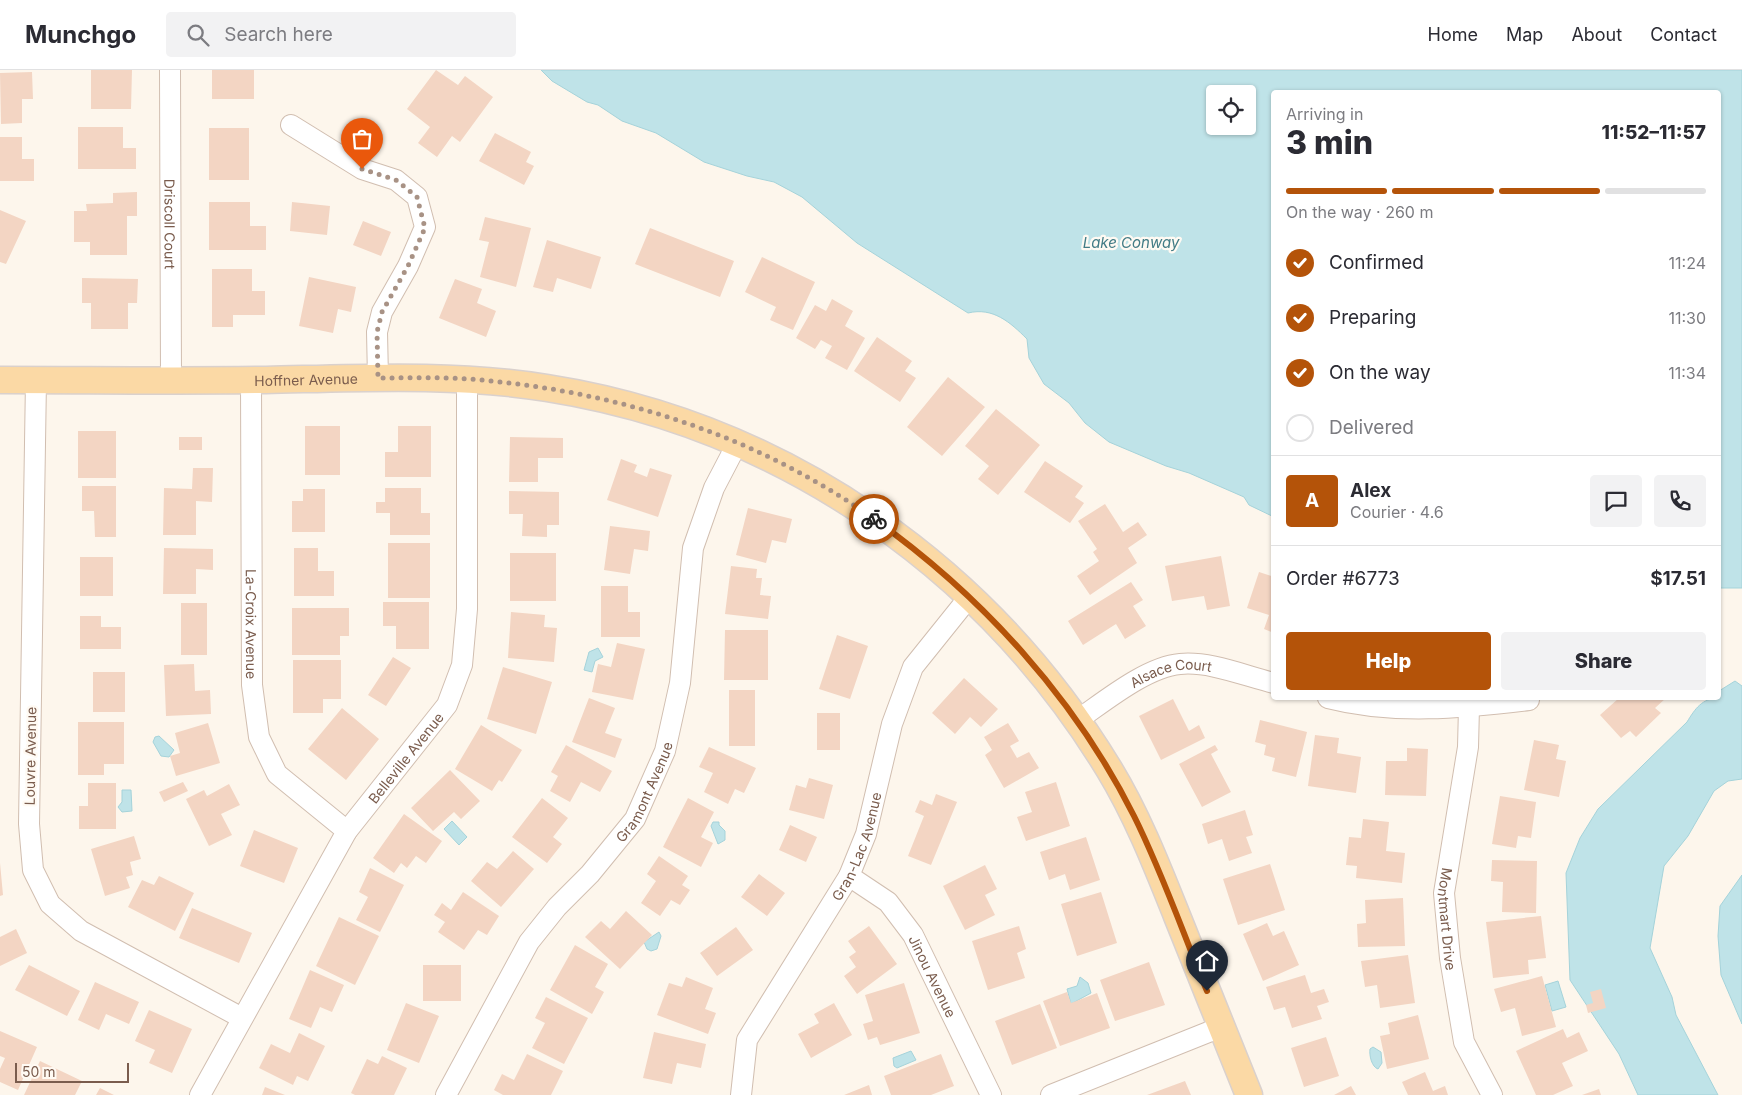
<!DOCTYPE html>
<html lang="en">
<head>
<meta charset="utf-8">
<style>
  :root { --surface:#fff; --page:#f2f2f3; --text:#2b2b33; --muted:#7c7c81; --line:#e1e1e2; --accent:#b45309 }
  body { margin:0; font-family:Inter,sans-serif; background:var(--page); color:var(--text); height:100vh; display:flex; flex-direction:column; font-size:19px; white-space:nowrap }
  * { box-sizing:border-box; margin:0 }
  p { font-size:16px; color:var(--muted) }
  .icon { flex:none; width:28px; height:28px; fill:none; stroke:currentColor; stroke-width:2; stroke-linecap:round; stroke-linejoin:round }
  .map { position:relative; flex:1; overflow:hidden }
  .panel { position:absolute; left:1271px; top:20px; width:450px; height:610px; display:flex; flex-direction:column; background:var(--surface); border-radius:5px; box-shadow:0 1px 4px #0004 }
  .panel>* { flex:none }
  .buttons { position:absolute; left:1206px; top:15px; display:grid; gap:10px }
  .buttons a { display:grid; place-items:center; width:50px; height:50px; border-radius:5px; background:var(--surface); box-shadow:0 1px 4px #0004; font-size:25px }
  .scale { position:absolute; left:15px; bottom:12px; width:114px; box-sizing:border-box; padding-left:5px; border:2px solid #7a5c4d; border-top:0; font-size:14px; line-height:18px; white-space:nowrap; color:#7a5c4d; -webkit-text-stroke:4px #fffaf3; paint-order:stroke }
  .pin { position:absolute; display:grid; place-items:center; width:42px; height:42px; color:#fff; margin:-51px -21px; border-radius:50% 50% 50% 0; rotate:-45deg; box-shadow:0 0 5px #0007 }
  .pin .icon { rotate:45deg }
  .courier { position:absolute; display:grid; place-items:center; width:50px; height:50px; margin:-25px; border:4px solid #b45309; border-radius:50%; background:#fff; color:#222; box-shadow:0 1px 6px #0007 }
  .overview em { font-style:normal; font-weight:800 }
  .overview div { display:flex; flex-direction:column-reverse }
  .overview { display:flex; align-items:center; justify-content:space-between; height:85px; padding:0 15px }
  h1 { font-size:32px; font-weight:800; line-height:38px }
  .bar { display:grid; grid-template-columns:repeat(4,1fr); gap:8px 5px; align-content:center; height:60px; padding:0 15px }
  .bar i { height:6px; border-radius:4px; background:var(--line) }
  .bar .active { background:var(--accent) }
  .bar p { grid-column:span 4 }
  .line { display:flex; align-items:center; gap:12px; padding:0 15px; border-top:1px solid var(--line) }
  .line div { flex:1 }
  .round { display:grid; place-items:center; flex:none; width:52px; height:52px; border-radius:5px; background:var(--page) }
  ol { padding:0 15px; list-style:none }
  li { display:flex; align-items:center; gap:15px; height:55px }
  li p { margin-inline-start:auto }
  li .icon { padding:5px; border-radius:50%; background:var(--accent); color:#fff; stroke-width:4 }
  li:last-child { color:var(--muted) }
  li i { width:28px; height:28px; border:2px solid var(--line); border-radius:50% }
  .cta { display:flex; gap:10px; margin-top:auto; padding:10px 15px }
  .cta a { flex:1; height:58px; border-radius:5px; background:var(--accent); color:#fff; font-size:20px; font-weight:800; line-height:58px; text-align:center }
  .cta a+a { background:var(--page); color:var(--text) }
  header { display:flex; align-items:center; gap:30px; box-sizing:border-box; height:70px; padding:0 25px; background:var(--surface); border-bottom:1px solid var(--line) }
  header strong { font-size:24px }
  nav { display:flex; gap:28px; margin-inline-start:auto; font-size:18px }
  .search { width:350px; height:45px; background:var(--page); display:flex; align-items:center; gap:12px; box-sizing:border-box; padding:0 18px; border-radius:5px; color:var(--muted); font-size:19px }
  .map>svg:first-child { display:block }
</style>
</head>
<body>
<header>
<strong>Munchgo</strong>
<div class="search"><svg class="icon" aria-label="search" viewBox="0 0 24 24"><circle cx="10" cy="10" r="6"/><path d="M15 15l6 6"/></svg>Search here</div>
<nav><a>Home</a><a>Map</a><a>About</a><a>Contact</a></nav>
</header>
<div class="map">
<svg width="1742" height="1025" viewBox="0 0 1742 1025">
  <rect width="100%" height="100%" fill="#fdf6ec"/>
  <path fill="#bfe3e8" stroke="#a5d3da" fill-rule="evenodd" d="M541,0H1742V518H1719V22H1274V447L1249,435L1244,427L1189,403L1166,396L1109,372L1085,353L1069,333L1044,314L1029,288L1027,269C1010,252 993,237 968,243L857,173L802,127L774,112L747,106L704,92L656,63L622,51L598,35L587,32L552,11ZM1215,24H1248V56H1215Z
    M598,578L603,587L595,591L592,602L584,600L589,582Z
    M1735,611L1742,616V709L1728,711L1714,721L1688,766L1664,796L1650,878L1672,927L1676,945L1718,1025H1638L1619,984L1570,910L1566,803L1580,768L1598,739L1687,652C1695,639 1702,628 1719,628V621Z
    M159,666L174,680L169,687L161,686L153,672L155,667Z
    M122,720H131L132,741L122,742L118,737L122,732Z
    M452,751L467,767L459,775L444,759Z
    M713,752H719V755L725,761V770L718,774L711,756Z
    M1742,805V954L1721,905L1718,866L1720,836Z
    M659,862L661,866L657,879L651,881L647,879L644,872Z
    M1080,907L1088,913L1091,923L1071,934L1067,919L1077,916Z
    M1558,911L1566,937L1552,941L1545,915Z
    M1373,977L1381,982L1382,993L1378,999C1372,997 1369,986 1370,979Z
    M911,981L916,990L897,998L894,996L893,988Z"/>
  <path fill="#f3d5c3" d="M91,0H132L131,39H91Z
    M212,0H254V29H212Z
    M436,0L458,15L465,6L493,27L460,72L452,66L437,87L418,73L430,57L407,39Z
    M32,2L33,29H22V53L1,54L0,3Z
    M78,57H123V78H136V99H78Z
    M209,58H249V110H209Z
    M495,63L531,82L526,92L534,96L524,115L479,91Z
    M0,67H22V89H34V111H0Z
    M137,122V146H127V185H90V172H74V141H87L86,134L113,133V123Z
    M209,132H250V156H266V180H209Z
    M292,132L330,136L327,165L290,161Z
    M0,140L26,151L6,194L0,192Z
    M485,147L531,158L516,217L480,207L489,172L479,170Z
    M363,151L391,162L381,186L353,175Z
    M650,158L734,191L720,227L635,194Z
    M547,170L601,187L591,219L557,208L553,222L533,217Z
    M762,187L815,212L793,260L770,250L776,237L745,222Z
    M212,199H252V221H265V245H233V257H212Z
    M309,207L356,217L351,242L338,239L333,263L299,256Z
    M82,208L138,209L137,233H128V259H91V233H82Z
    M455,209L482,219L477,233L496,241L486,267L439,248Z
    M832,229L853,241L845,256L865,268L847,300L825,288L832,276L821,270L815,279L796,268L815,235L826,241Z
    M877,267L912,291L905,301L916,308L900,332L854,301Z
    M948,307L985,337L942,386L907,357Z
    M996,339L1040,375L998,425L978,409L989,396L965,376Z
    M305,356H340V405H305Z
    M398,356H431V407H385V382H398Z
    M78,361H116V408H78Z
    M179,367H202V380H179Z
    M510,367L563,368V388H538V412H509Z
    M621,389L637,395L634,402L647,407L650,398L672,405L658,447L607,430Z
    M1045,391L1083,416L1075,427L1084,433L1070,453L1024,422Z
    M193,398H213L212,432L196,431V465H163L164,418L192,419Z
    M82,416H116V467H95L94,441H82Z
    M385,418H421V443H430V465H390V443H376V432H385Z
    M303,419H325V462H292V431H303Z
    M509,421L559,422V455H547V467L522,466L523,444H509Z
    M1105,434L1123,462L1138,452L1147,465L1128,478L1137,493L1090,525L1077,506L1099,491L1093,482L1097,479L1078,451Z
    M748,438L792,449L786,473L772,470L766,493L736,485Z
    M610,456L650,461L648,481L634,479L630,504L604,500Z
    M388,473H430V528H388Z
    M164,478L213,479V500L196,499V524H163Z
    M294,478H318V501H334V526H294Z
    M510,483H556V531H510Z
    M1221,486L1230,536L1207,540L1204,526L1172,531L1165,496Z
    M80,487H113V526H80Z
    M731,496L757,499L756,508H762L760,525L771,526L768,549L725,544Z
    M1259,502L1274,507V563L1264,559L1269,545L1247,538Z
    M1131,512L1143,530L1133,536L1146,556L1125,569L1116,554L1083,575L1068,551Z
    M601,516H628V542H640V567H601Z
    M383,532H429V579H396V556H383Z
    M181,533H207V585H181Z
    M292,538H349V566H340V585H292Z
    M511,542L545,545L544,557L557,558L554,592L508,588Z
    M80,546H101V557H121V579H80Z
    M725,560H768V610H724Z
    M837,565L868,576L850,629L819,619Z
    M617,573L645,579L633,630L592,622L598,594L611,597Z
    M393,587L411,598L386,636L368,625Z
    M293,590H341V629H323V643H293Z
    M194,594L195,621L210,620L211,644L166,646L164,595Z
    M503,597L552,612L536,664L487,649Z
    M93,602H125V642H93Z
    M964,608L998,639L981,657L970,647L955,664L932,643Z
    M729,620H755V676H729Z
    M589,628L615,638L605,663L622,669L615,688L572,672Z
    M1619,628H1666L1655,638L1661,643L1636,667L1630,661L1621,668L1600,645Z
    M1173,629L1189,661L1199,655L1205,668L1161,690L1139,646Z
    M342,638L379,669L346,710L308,679Z
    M817,643H840V680H817Z
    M1260,650L1307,662L1296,707L1272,701L1275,688L1264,685L1266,675L1255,672Z
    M78,652H124V694H104V705H78Z
    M208,653L220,693L176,706L170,686L180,683L175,663Z
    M1008,653L1019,671L1010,676L1017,688L1029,682L1039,698L1004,718L985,685L992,680L984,667Z
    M481,655L522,680L502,712L499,710L492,721L455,699Z
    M1315,665L1339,668L1337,683L1361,687L1356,723L1308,716Z
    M1534,670L1559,675L1556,689L1566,691L1559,727L1524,720Z
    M566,675L612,701L600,722L581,712L570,732L550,721L558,706L551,702Z
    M1215,675L1218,680L1211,684L1231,722L1202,737L1179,694Z
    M709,677L756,698L744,723L735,719L728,734L704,722L713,703L699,697Z
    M1407,678L1428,679L1426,726L1385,725L1386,691H1407Z
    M450,700L480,731L461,749L454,742L433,761L411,738Z
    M809,708L833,715L824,749L789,740L796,715L806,718Z
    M183,712L188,721L164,732L159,722Z
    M1056,712L1070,756L1026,771L1017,747L1032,742L1025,722Z
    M88,713H116V759H79V736H88Z
    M229,714L240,735L221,744L232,765L209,776L186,729L204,720L207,726Z
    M936,724L957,732L931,795L908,786L924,746L915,742L920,730L932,735Z
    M1500,726L1536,732L1531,768L1518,766L1516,778L1492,774Z
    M542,728L568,748L553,767L562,774L547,793L512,767Z
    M688,728L714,742L701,767L713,773L701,797L663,777Z
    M1245,740L1253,765L1246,767L1252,783L1229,791L1222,769L1208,774L1202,754Z
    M404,744L442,771L426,793L416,786L407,798L401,793L394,803L373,788Z
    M1363,749L1389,752L1386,781L1405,783L1402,813L1356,808L1357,796L1346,795L1349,767L1361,768Z
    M790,755L817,767L806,792L779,780Z
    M254,760L298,778L284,813L240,796Z
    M134,766L141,789L130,792L133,805L126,807L130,818L105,826L91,779Z
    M1086,767L1100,810L1070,820L1065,804L1049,810L1040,782Z
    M513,781L534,799L501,837L471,811L487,792L497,799Z
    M659,786L688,806L682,815L690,820L680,835L671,830L660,846L641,833L656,811L647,804Z
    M1492,790L1537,791L1536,843L1502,842L1503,812L1491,811Z
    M0,793L3,825L0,826Z
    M1270,794L1285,840L1238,855L1223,809Z
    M985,795L997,819L985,825L995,845L965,860L943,816Z
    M370,798L404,815L380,862L356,850L368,827L359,822Z
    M759,804L785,823L767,846L741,827Z
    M159,806L194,823L175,861L128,837L142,810L154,815Z
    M463,822L499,846L487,865L478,860L464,880L438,862L445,852L434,845L442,833L451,840Z
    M1101,822L1117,873L1077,886L1061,834Z
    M1403,828L1405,876L1358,877L1357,854L1366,853L1365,830Z
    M192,838L252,863L239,893L179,868Z
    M626,841L652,865L620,899L585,867L601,851L610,859Z
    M1541,846L1546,888L1528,890L1529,904L1493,908L1486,852Z
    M339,847L379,866L355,915L316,896Z
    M1267,853L1273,866L1284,861L1299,895L1263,911L1243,864Z
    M869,856L897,894L857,924L844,906L856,897L849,887L856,882L848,871Z
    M1019,856L1026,879L1017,883L1025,908L988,920L972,871Z
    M736,857L753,880L717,906L700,883Z
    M16,859L27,883L0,896V867Z
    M575,875L608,894L595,917L604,922L592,944L550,920Z
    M1408,885L1415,933L1380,938L1377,915L1365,917L1361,891Z
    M1149,892L1165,935L1115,951L1100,910Z
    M29,895L80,921L67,946L15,920Z
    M423,895H461V931H423Z
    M310,900L344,915L332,942L320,937L311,958L289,949Z
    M1305,905L1311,923L1324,919L1329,932L1317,936L1322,949L1292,958L1285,937L1274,940L1266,917Z
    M1542,906L1556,957L1522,966L1515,938L1501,942L1494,919Z
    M686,907L713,918L705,939L716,943L708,964L657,945L669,913L682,917Z
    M95,912L139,932L129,954L106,944L99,960L78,950Z
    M904,913L920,963L880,975L877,967L868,970L863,954L873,951L865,925Z
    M1601,919L1606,938L1588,943L1586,935L1593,933L1590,922Z
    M1067,922L1071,933L1097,923L1110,958L1060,976L1043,931Z
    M546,927L588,948L564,994L532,978L545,953L535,948Z
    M406,933L439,946L419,993L387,980Z
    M834,933L852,965L811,988L798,964L819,953L814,944Z
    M1040,934L1057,978L1012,995L995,951Z
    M149,940L192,959L172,1003L149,993L155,980L135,971Z
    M1418,945L1429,989L1387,999L1380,966L1390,964L1388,953Z
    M1563,959L1567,968L1579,962L1588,981L1562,993L1573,1016L1553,1025H1536L1516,981Z
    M0,961L37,977L18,1020L0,1012V999L5,988L0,986Z
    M654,962L706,974L701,998L677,993L672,1014L643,1008Z
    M299,963L325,976L308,1011L297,1006L293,1015L259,998L271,974L290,983Z
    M1326,967L1339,1006L1304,1017L1291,978Z
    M527,984L563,1001L551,1025H503L494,1020L502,1004L514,1010Z
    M941,984L954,1016L931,1025H891L884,1006Z
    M382,986L407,998L394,1025H355L351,1023L367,989L378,994Z
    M40,991L82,1011L75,1025H24Z
    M1425,1002L1433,1021L1445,1016L1448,1025H1408L1402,1012Z
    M1185,1011L1191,1025H1147Z
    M869,1015L872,1025H844Z
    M1351,1016L1356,1025H1334Z
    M265,1017L285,1025H262Z
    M100,1018L114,1025H96Z
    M1599,1019L1601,1025H1582Z"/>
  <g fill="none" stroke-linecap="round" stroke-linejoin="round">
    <defs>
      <g id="minor">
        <path id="s1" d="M170,0L171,309"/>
        <path d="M291,55L362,99L396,110L417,127L425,157L408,196L382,242L377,262L378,308"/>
        <path d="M36,310L29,754L33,800L50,834L81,861L242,948"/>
        <path id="s2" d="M251,310L252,615L259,667L277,704L347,761"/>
        <path d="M1328,628C1394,645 1462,638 1529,630"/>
        <path id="s3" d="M1469,637L1468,677L1444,823L1450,888L1464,972L1492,1025"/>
        <path id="s4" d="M1076,651C1104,632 1146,597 1180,594C1210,591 1245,606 1274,613"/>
        <path id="s5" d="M849,806L888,832L913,865L991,1025"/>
        <path id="s6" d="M200,1025L347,761L447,635L462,595L467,539V309"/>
        <path id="s7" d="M446,1025L529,872L557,837L590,804L635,749L665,681L680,613L693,478L714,418L738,372"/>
        <path id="s8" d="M741,1025L747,970L849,806L866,764L892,654L913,597L970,526"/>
        <path d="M1051,1025L1221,957"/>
      </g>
      <g id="major">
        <path id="s9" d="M0,310C89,310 177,311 266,310C360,308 455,303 547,318C782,355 986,497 1109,699C1137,745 1157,796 1177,846C1201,906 1225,965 1249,1025"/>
      </g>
    </defs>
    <use href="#minor" stroke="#d1beb0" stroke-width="22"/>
    <use href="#major" stroke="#dad1cd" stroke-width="29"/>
    <use href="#minor" stroke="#fff" stroke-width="20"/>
    <use href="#major" stroke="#fbd9a5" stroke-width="26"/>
  </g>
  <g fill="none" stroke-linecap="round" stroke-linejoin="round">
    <path stroke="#a89285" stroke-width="5" stroke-dasharray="0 9" d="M362,99L396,110L417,127L425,158L408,196L382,242L377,262L378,308C408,308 439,307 469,309C613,320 755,364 874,449"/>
    <path stroke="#b45309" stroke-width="6" d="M874,449C981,525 1075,628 1134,746C1162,802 1183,863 1207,921"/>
  </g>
  <g text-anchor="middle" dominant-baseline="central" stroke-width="4.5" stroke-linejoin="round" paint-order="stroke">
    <g font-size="14" fill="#7a5c4d" stroke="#fffaf3">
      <text stroke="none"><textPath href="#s1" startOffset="154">Driscoll Court</textPath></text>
      <text stroke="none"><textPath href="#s9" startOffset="306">Hoffner Avenue</textPath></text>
      <text stroke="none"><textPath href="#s2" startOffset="244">La-Croix Avenue</textPath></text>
      <text stroke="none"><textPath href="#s4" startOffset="109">Alsace Court</textPath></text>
      <text transform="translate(30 686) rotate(-89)">Louvre Avenue</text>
      <text stroke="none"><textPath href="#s6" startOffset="396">Belleville Avenue</textPath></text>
      <text stroke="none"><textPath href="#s7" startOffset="365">Gramont Avenue</textPath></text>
      <text stroke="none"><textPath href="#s8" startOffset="279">Gran-Lac Avenue</textPath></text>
      <text stroke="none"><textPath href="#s3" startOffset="214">Montmart Drive</textPath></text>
      <text stroke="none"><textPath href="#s5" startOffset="134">Jinou Avenue</textPath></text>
    </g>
    <g font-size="15" font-style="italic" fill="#437c86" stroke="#fffaf3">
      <text x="1131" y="172">Lake Conway</text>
    </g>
  </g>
</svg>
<div class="buttons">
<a><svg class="icon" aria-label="locate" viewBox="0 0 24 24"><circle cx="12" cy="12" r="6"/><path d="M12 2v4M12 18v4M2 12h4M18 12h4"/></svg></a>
</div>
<div class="scale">50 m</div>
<div class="pin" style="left:362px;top:99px;background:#ea580c"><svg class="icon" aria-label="bag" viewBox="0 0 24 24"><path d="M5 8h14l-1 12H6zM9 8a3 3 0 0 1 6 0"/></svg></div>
<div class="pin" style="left:1207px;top:921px;background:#1f2937"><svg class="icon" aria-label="home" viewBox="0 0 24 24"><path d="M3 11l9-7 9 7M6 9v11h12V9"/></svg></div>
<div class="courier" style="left:874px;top:449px"><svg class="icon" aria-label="bike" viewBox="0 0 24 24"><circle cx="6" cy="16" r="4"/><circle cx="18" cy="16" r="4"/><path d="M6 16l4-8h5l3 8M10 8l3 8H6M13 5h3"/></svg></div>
<section class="panel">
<div class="overview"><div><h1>3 min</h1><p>Arriving in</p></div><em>11:52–11:57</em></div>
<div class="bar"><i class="active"></i><i class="active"></i><i class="active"></i><i></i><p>On the way · 260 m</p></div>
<ol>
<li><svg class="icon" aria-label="check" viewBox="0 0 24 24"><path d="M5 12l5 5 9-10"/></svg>Confirmed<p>11:24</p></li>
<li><svg class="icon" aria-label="check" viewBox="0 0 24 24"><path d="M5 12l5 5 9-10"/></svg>Preparing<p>11:30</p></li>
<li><svg class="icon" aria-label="check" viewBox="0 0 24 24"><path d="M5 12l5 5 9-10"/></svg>On the way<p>11:34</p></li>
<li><i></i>Delivered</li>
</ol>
<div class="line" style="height:90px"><b class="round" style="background:var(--accent);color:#fff">A</b><div><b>Alex</b><p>Courier · 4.6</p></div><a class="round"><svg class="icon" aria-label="chat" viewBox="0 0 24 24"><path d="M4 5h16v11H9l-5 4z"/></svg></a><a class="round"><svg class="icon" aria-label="phone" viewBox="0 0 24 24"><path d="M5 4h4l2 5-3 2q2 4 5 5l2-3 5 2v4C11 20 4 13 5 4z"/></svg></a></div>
<div class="line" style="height:65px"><div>Order #6773</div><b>$17.51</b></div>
<div class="cta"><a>Help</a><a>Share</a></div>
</section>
</div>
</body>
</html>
